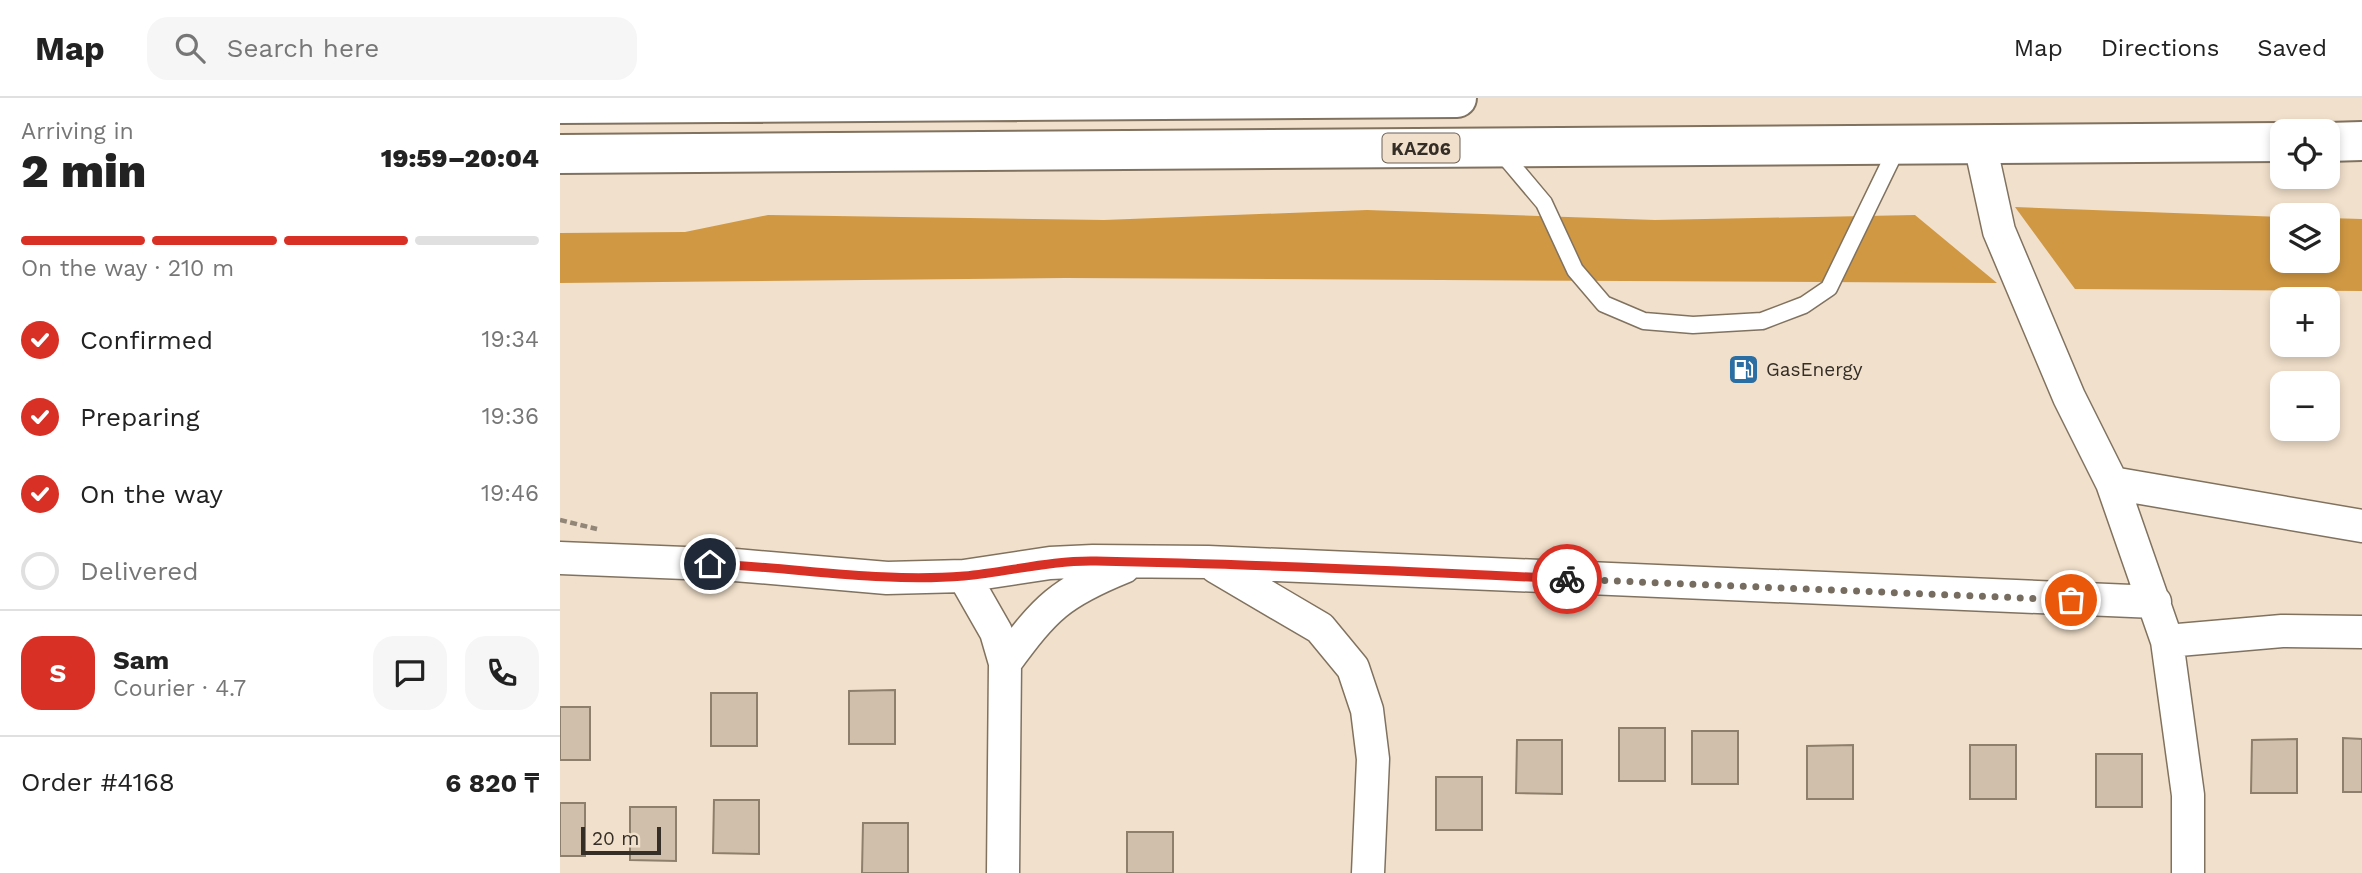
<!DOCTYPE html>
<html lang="en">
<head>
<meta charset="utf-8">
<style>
  :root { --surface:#fff; --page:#f6f6f6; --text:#222; --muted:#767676; --line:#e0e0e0; --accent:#d93025 }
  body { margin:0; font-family:"Work Sans",sans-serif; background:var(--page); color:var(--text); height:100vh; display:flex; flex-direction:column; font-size:26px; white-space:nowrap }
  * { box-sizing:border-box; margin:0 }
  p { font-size:23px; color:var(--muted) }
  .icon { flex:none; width:38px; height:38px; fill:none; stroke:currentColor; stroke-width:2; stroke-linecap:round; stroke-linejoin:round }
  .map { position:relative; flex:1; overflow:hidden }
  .details { display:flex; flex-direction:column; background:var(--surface); width:560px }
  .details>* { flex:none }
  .tools { position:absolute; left:1710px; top:21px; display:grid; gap:14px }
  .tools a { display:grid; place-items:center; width:70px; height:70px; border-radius:14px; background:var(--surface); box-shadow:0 4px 10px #0003; font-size:35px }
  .scale { position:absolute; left:21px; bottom:18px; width:80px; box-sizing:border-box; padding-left:7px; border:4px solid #342e26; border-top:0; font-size:19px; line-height:24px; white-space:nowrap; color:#342e26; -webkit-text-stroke:5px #f1e0cb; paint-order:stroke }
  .pin { position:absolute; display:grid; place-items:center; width:60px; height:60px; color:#fff; margin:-30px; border:4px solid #fff; border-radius:50%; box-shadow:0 2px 7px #0007 }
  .courier { position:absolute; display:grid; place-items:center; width:70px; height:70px; margin:-35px; border:5px solid #d93025; border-radius:50%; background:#fff; color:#222; box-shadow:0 2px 9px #0007 }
  .summary em { font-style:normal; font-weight:800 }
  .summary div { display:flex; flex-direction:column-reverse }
  .summary { display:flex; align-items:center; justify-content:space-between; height:119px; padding:0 21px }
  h1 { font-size:46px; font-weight:800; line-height:52px }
  .bar { display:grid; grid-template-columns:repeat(4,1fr); gap:10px 7px; align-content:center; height:84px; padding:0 21px }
  .bar i { height:9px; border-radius:5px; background:var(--line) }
  .bar .on { background:var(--accent) }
  .bar p { grid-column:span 4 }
  .line { display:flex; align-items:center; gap:18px; padding:0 21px; border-top:2px solid var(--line) }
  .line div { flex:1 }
  .round { display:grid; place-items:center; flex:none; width:74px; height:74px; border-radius:21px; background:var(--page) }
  ol { padding:0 21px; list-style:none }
  li { display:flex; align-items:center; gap:21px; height:77px }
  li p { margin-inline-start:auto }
  li .icon { padding:7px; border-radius:50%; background:var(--accent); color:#fff; stroke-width:4 }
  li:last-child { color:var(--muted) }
  li i { width:38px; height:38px; border:4px solid var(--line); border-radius:50% }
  header { display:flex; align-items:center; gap:42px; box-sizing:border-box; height:98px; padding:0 35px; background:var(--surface); border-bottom:2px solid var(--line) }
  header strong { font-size:33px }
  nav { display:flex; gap:38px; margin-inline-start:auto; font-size:24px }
  .search { width:490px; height:63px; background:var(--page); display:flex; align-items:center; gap:18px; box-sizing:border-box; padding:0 24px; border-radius:21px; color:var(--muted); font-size:26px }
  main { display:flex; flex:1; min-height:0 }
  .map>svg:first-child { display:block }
</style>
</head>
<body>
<header>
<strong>Map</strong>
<div class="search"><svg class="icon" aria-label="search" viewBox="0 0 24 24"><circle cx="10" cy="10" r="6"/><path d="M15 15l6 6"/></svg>Search here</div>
<nav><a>Map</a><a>Directions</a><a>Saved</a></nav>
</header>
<main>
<section class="details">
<div class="summary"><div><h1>2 min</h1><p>Arriving in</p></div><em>19:59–20:04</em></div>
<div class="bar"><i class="on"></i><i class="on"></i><i class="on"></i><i></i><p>On the way · 210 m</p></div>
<ol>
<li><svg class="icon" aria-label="check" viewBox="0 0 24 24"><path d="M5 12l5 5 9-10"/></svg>Confirmed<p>19:34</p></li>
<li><svg class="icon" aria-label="check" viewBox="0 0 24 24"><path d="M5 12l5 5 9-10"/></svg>Preparing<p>19:36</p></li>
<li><svg class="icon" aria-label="check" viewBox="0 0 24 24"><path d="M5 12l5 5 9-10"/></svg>On the way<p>19:46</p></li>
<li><i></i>Delivered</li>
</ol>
<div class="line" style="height:126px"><b class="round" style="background:var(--accent);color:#fff">S</b><div><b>Sam</b><p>Courier · 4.7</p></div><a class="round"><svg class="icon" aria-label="chat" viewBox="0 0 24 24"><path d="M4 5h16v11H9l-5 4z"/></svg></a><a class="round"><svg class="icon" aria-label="phone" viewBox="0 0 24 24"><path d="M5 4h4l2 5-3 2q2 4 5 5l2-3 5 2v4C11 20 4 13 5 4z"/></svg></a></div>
<div class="line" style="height:91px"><div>Order #4168</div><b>6 820 ₸</b></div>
</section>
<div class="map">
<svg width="1802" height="775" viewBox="0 0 1802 775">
  <rect width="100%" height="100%" fill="#f1e0cb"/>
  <path fill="#d09843" d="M1455,109L1722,119V163H1768V120L1802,121V193L1515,191Z
    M807,112L1095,122L1355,117L1437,185L505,180L0,185V135L125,134L208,117L544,122Z"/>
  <path fill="#d0c0ab" stroke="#8e7f6c" stroke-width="2" d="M335,592V646H289V593Z
    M151,595H197V648H151Z
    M0,609H30V662H0Z
    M1059,630H1105V683H1059Z
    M1132,633H1178V686H1132Z
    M1783,640L1802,641V694H1783Z
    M1737,641V695H1691L1692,642Z
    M957,642H1002V696L956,695Z
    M1293,647V701H1247V648Z
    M1410,647H1456V701H1410Z
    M1536,656H1582V709H1536Z
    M876,679H922V732H876Z
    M154,702H199V756L153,755Z
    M0,705H25V758H0Z
    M70,709H116V763L70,762Z
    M303,725H348V775H302Z
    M567,734H613V775H567Z"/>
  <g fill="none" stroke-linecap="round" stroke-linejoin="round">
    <defs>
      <path id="service" d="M941,54L984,105L1015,172L1044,206L1084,223L1133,227L1202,223L1244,207L1269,190L1338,48"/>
      <path id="minor" d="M1420,46L1439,133L1509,299L1552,385L1802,428
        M1552,385L1607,543L1628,697V775
        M0,460L175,467L327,480L404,478L490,465L533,463L648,464L1595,504
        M656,469L760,530L793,570L807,612L813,661L808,775
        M404,478L436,534L445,565L443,775
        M1607,543L1722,533L1802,534
        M445,565C486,509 500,495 564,469"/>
      <path id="trunk" d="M0,6L897,0
        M1768,44L1802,43
        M0,56L1722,44"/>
    </defs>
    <use href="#service" stroke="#81725f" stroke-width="19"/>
    <use href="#minor" stroke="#81725f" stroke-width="35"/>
    <use href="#trunk" stroke="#81725f" stroke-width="42"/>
    <path stroke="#928678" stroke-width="4.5" stroke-dasharray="7 3.5" stroke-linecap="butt" d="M0,422L37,431"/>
    <use href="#service" stroke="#fff" stroke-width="16"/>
    <use href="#minor" stroke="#fff" stroke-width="32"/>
    <use href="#trunk" stroke="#fff" stroke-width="38"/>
  </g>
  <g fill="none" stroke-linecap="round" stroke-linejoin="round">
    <path stroke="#766c60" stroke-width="7" stroke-dasharray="0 12.6" d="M1007,481L1511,502"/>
    <path stroke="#d93025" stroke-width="9" d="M150,466C235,469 319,485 404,478C448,474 491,462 536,463C693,466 850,473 1007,481"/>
  </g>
  <defs>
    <symbol id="fuel-square" viewBox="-11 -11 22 22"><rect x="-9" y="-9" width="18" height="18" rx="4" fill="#2b6ea3" stroke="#f1e0cb"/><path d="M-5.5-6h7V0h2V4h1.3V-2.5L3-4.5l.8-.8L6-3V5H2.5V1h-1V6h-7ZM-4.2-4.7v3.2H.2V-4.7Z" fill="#fff"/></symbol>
  </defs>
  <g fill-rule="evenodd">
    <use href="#fuel-square" x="1166" y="254" width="35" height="35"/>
  </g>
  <g text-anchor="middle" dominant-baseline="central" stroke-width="5" stroke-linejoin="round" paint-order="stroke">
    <rect fill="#f1e0cb" stroke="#6d6358" stroke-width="2" x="822.5" y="35.5" width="77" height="29" rx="5"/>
    <g font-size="18" font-weight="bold" fill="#342e26">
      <text x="861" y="50">KАZ06</text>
    </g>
    <g font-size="19" fill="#342e26" stroke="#f1e0cb" text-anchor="start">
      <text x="1206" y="271">GasEnergy</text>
    </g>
  </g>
</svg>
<div class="tools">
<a><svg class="icon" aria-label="locate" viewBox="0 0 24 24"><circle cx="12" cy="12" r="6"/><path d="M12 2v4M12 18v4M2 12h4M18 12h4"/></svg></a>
<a><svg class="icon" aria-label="layers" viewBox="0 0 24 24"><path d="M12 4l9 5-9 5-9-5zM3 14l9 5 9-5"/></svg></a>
<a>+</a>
<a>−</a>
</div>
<div class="scale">20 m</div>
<div class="pin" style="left:1511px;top:502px;background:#ea580c"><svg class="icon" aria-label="bag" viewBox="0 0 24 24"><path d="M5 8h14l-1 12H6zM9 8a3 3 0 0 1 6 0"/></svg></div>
<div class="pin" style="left:150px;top:466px;background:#1f2937"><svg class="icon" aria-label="home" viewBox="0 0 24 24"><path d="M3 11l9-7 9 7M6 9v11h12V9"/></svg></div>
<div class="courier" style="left:1007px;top:481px"><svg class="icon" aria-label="bike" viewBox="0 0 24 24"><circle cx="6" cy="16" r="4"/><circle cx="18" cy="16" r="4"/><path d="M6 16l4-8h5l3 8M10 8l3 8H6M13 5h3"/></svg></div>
</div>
</main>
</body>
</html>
